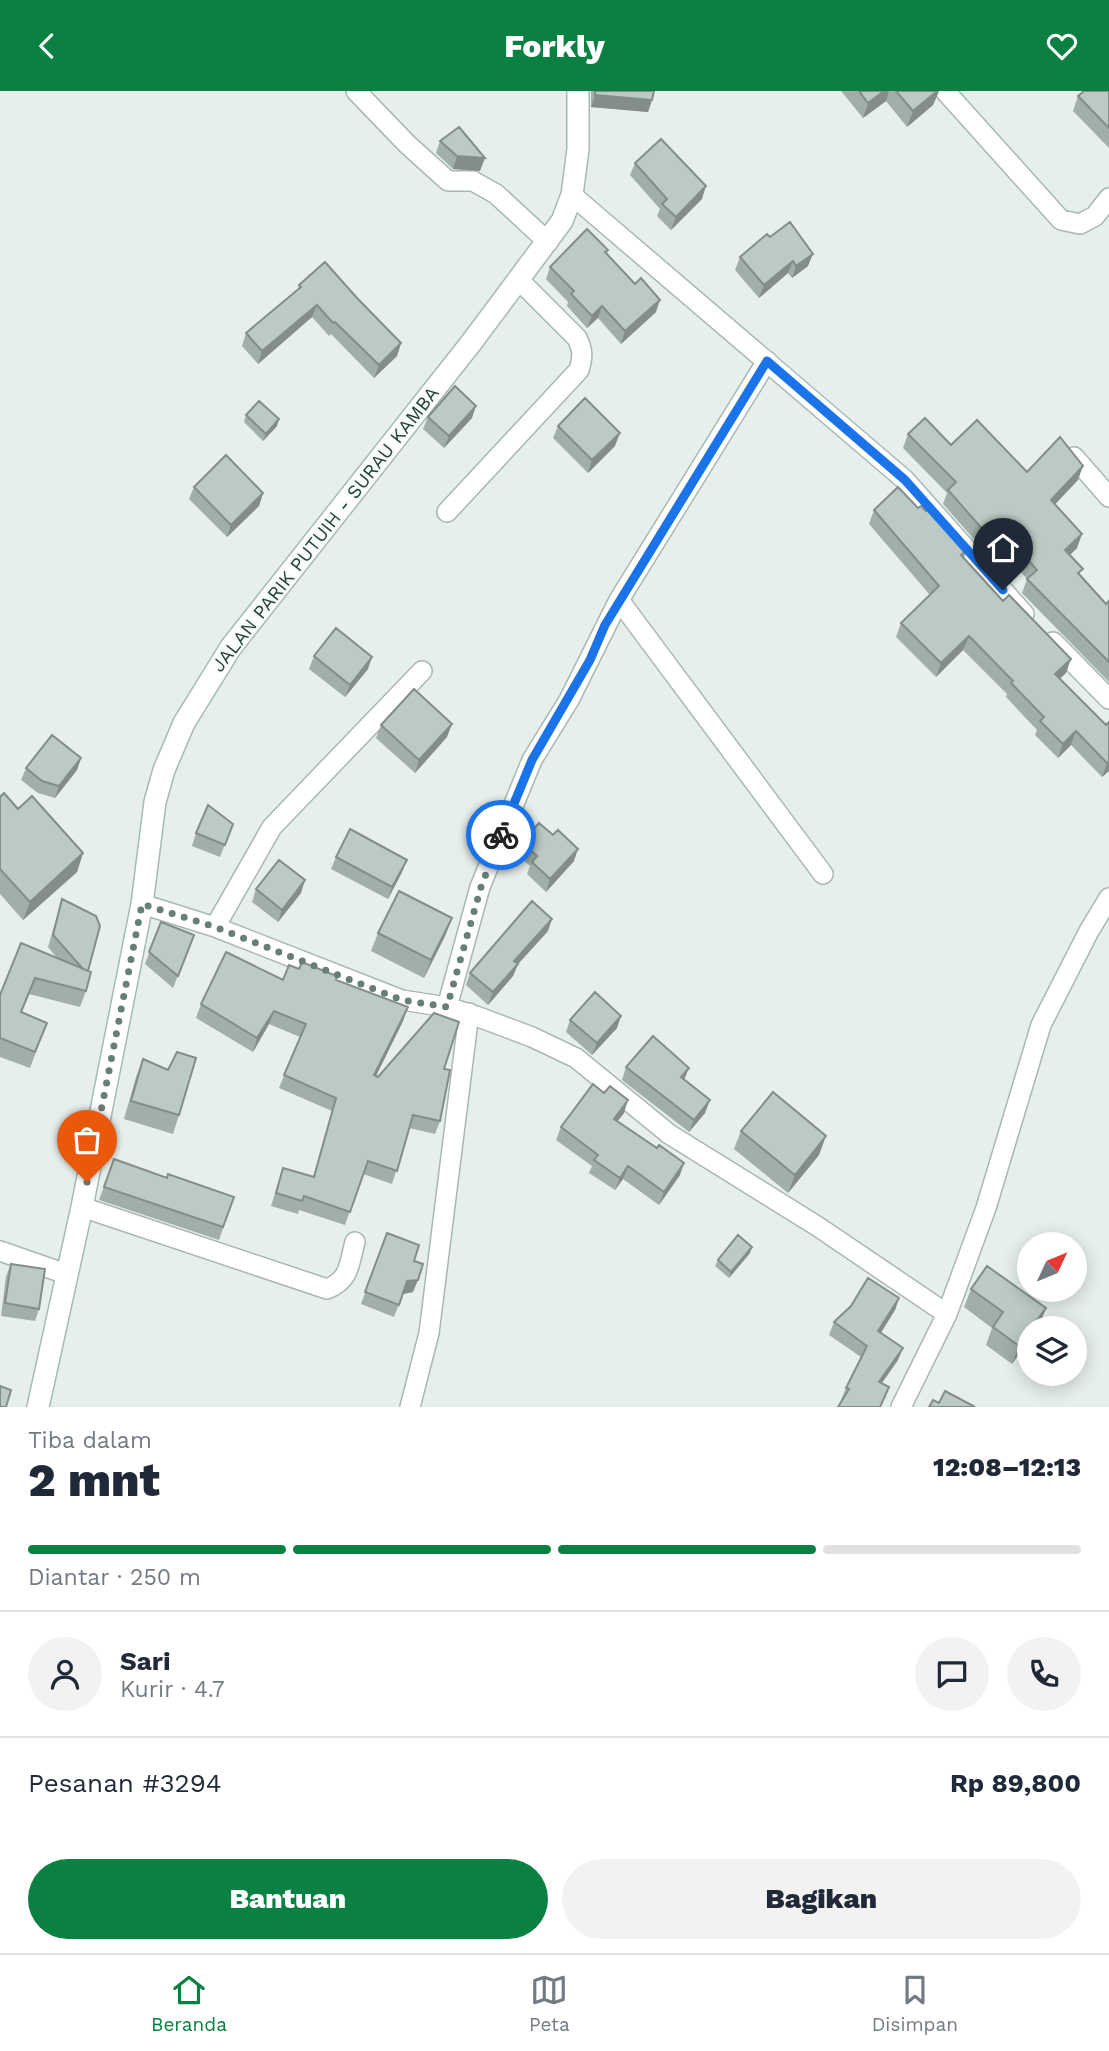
<!DOCTYPE html>
<html lang="id">
<head>
<meta charset="utf-8">
<style>
  :root { --surface:#fff; --page:#f2f2f3; --text:#1f2937; --muted:#747a83; --line:#e0e1e3; --accent:#0b8043 }
  body { margin:0; font-family:"Work Sans",sans-serif; background:var(--page); color:var(--text); height:100vh; display:flex; flex-direction:column; font-size:26px; white-space:nowrap }
  * { box-sizing:border-box; margin:0 }
  p { font-size:23px; color:var(--muted) }
  .icon { flex:none; width:38px; height:38px; fill:none; stroke:currentColor; stroke-width:2; stroke-linecap:round; stroke-linejoin:round }
  .map { position:relative; height:1316px; overflow:hidden }
  .drawer { display:flex; flex-direction:column; background:var(--surface); flex:1 }
  .drawer>* { flex:none }
  .needle { width:46px; rotate:46deg }
  .tools { position:absolute; left:1017px; top:1141px; display:grid; gap:14px }
  .tools a { display:grid; place-items:center; width:70px; height:70px; border-radius:50%; background:var(--surface); box-shadow:0 4px 18px #0003; font-size:35px }
  .pin { position:absolute; display:grid; place-items:center; width:60px; height:60px; color:#fff; margin:-72px -30px; border-radius:50% 50% 50% 0; rotate:-45deg; box-shadow:0 0 7px #0007 }
  .pin .icon { rotate:45deg }
  .courier { position:absolute; display:grid; place-items:center; width:70px; height:70px; margin:-35px; border:5px solid #1a73e8; border-radius:50%; background:#fff; color:#222; box-shadow:0 2px 9px #0007 }
  .head em { font-style:normal; font-weight:800 }
  .head div { display:flex; flex-direction:column-reverse }
  .head { display:flex; align-items:center; justify-content:space-between; height:119px; padding:0 28px }
  h1 { font-size:46px; font-weight:800; line-height:52px }
  .bar { display:grid; grid-template-columns:repeat(4,1fr); gap:10px 7px; align-content:center; height:84px; padding:0 28px }
  .bar i { height:9px; border-radius:5px; background:var(--line) }
  .bar .on { background:var(--accent) }
  .bar p { grid-column:span 4 }
  .line { display:flex; align-items:center; gap:18px; padding:0 28px; border-top:2px solid var(--line) }
  .line div { flex:1 }
  .round { display:grid; place-items:center; flex:none; width:74px; height:74px; border-radius:37px; background:var(--page) }
  .action { display:flex; gap:14px; margin-top:auto; padding:14px 28px }
  .action a { flex:1; height:80px; border-radius:42px; background:var(--accent); color:#fff; font-size:28px; font-weight:800; line-height:80px; text-align:center }
  .action a+a { background:var(--page); color:var(--text) }
  header { display:flex; justify-content:space-between; align-items:center; height:91px; padding:0 28px; background:var(--accent); color:#fff; font-size:32px; font-weight:800 }
  .tabs { display:flex; justify-content:space-around; align-items:center; height:98px; border-top:2px solid var(--line); background:var(--surface); font-size:19px; color:var(--muted) }
  .tabs a { display:grid; justify-items:center; gap:4px }
  .tabs .on { color:var(--accent) }
  .map>svg:first-child { display:block }
</style>
</head>
<body>
<header><svg class="icon" aria-label="back" viewBox="0 0 24 24"><path d="M15 5l-7 7 7 7"/></svg>Forkly<svg class="icon" aria-label="heart" viewBox="0 0 24 24"><path d="M12 20l-8-8c-3-5 5-10 8-4 3-6 11-1 8 4z"/></svg></header>
<div class="map">
<svg width="1109" height="1316" viewBox="0 0 1109 1316">
  <rect width="100%" height="100%" fill="#e6efeb"/>
  <g fill="none" stroke-linecap="round" stroke-linejoin="round">
    <defs>
      <path id="street" d="M356,0L407,53L448,90H473L496,103L548,151
        M945,0L1061,129L1080,133L1095,125L1109,107
        M572,104L905,389L1024,523
        M1074,366L1109,406
        M447,421L579,279C583,266 583,259 577,247L519,189
        M619,509L823,783
        M1053,551L1109,608
        M142,813L215,836L402,909L447,916L476,925L532,946L576,967L669,1043L817,1135L947,1223
        M215,836L272,736L422,580
        M447,916L480,796L532,669L569,609L619,509L767,270
        M82,1116L327,1198C350,1189 349,1173 355,1151
        M0,1160L66,1183
        M410,1316L429,1242L469,922
        M901,1316L947,1223L986,1117L1041,934L1089,840L1109,807"/>
      <path id="secondary" d="M38,1316L82,1116L142,813L155,711L164,679L184,632L231,556L471,252L562,130L572,104L578,58V0"/>
    </defs>
    <use href="#street" stroke="#a8b8b2" stroke-width="22"/>
    <use href="#secondary" stroke="#a4bbb3" stroke-width="24"/>
    <use href="#street" stroke="#fff" stroke-width="19"/>
    <use href="#secondary" stroke="#fff" stroke-width="21"/>
  </g>
  <path fill="#a1aea9" d="M591,0H654L652,9L648,21L591,16Z
    M841,0H939L933,14L907,36L886,10L863,27Z
    M1109,0V57L1073,20L1078,5Z
    M440,50L480,80L453,78L436,62Z
    M635,72L702,108L671,139L657,125L660,118L630,84Z
    M770,146L808,175L792,187L788,182L759,207L735,179L740,166Z
    M608,159L607,163L656,221L621,253L598,227L587,237L567,215L568,211L546,188L550,176Z
    M299,194L357,207L401,252L397,265L374,287L331,243L329,245L312,226L258,273L242,255L246,242L298,198Z
    M246,324L277,335L263,350L244,331Z
    M428,326L472,327L444,357L423,338Z
    M558,335L615,355L588,382L553,347Z
    M908,343L951,354L1027,381L1078,389L1055,413L1077,457L1070,464L1080,485L1106,513L1109,510V591L1022,502L1027,488L989,446L980,455L943,413L947,402L903,357Z
    M194,396L263,402L259,415L227,446L189,408Z
    M918,417L926,420L968,458L964,467L1066,582L1060,587L1106,634L1109,680L1102,686L1071,654L1058,667L1035,644L1037,639L1006,606L1007,603L963,559L936,586L896,546L901,532L930,504L869,433L874,419Z
    M314,565L368,578L345,606L309,578Z
    M381,634L447,646L415,682L376,647Z
    M81,667L77,679L55,707L38,702L21,689L26,677Z
    M0,706L83,762L77,781L23,829L0,803Z
    M233,733L220,766L192,755L196,742Z
    M553,744L574,770L546,801L527,783L530,775L517,763L522,751Z
    M336,766L402,781L388,808L331,778Z
    M256,798L301,802L278,831L252,811Z
    M62,808L88,880L86,900L80,916L29,903L21,922L47,932L30,977L0,966V904L57,867L48,856Z
    M452,827L445,845L424,887L371,860L378,842Z
    M161,831L194,844L173,897L145,873Z
    M548,840L518,873L513,885L488,914L466,894L470,882Z
    M299,878L336,889L403,930L376,985L378,986L444,978L440,1030L435,1043L409,1037L392,1093L363,1083L345,1134L299,1119L298,1123L271,1115L283,1077L313,1086L332,1020L279,997L300,946L269,933L253,961L196,927L201,913L283,889Z
    M570,929L617,937L592,964L566,941Z
    M143,968L179,1024L173,1043L124,1028L136,986Z
    M626,976L684,989L705,1022L689,1041L622,989Z
    M624,1022L617,1030L680,1084L659,1114L623,1088L615,1099L589,1082L592,1075L556,1049L561,1036Z
    M741,1040L819,1064L788,1102L734,1058Z
    M114,1068L167,1087L234,1106L219,1149L99,1109Z
    M387,1142L413,1201L403,1203L394,1226L361,1213Z
    M750,1162L729,1187L715,1175L718,1169Z
    M11,1173L39,1218L35,1230L1,1225L6,1185Z
    M971,1198L1046,1217L1039,1235L1029,1237V1249L1012,1273L986,1254L992,1237L964,1216Z
    M899,1207L895,1219L881,1242L898,1269L882,1292L889,1296L885,1308L841,1309L846,1297L861,1266L829,1244L834,1231Z"/>
  <path fill="#838d89" d="M884,0H889L886,10L863,27L868,12Z
    M937,0H939L933,14L907,36L913,20Z
    M595,4L652,9L648,21L591,16Z
    M457,65L485,67L480,80L453,78Z
    M706,95L702,108L671,139L676,126Z
    M813,163L808,175L792,187L796,175Z
    M793,170L788,182L759,207L764,194Z
    M660,209L656,221L621,253L625,240Z
    M317,214L312,226L258,273L262,260Z
    M602,215L598,227L587,237L592,225Z
    M401,252L397,265L374,287L379,274Z
    M476,315L472,327L444,357L449,345Z
    M279,328L277,335L263,350L266,343Z
    M620,342L615,355L588,382L592,369Z
    M1083,375L1078,389L1046,423L1051,409Z
    M263,402L259,415L227,446L231,434Z
    M995,432L989,446L980,455L985,441Z
    M1082,443L1077,457L1060,473L1065,459Z
    M969,545L963,559L936,586L941,572Z
    M372,566L368,578L345,606L350,594Z
    M1071,568L1066,582L1050,597L1055,583Z
    M452,633L447,646L415,682L419,669Z
    M1076,640L1071,654L1058,667L1063,653Z
    M81,667L77,679L55,707L59,695Z
    M1109,671V680L1102,686L1107,672Z
    M578,758L574,770L546,801L550,788Z
    M83,762L77,781L23,829L30,811Z
    M407,769L402,781L388,808L392,796Z
    M305,789L301,802L278,831L282,819Z
    M452,827L445,845L424,887L431,869Z
    M552,828L548,840L518,873L513,885L488,914L493,901L514,870Z
    M408,916L403,930L370,997L374,984Z
    M274,920L269,933L253,961L257,947Z
    M621,925L617,937L592,964L597,952Z
    M689,977L684,989L681,986Z
    M628,1009L624,1022L610,1040L614,1028Z
    M710,1009L705,1022L689,1041L694,1029Z
    M826,1045L819,1064L788,1102L795,1084Z
    M684,1072L680,1084L659,1114L664,1101Z
    M628,1075L623,1088L615,1099L620,1087Z
    M752,1156L750,1162L729,1187L731,1181Z
    M418,1189L413,1201L403,1203L407,1190Z
    M899,1207L895,1219L874,1252L878,1240Z
    M1046,1217L1039,1235L1038,1237H1031Z
    M1029,1240V1249L1012,1273L1019,1255Z
    M903,1257L898,1269L874,1303L879,1291Z"/>
  <path fill="#bbcac4" stroke="#838d89" stroke-width="2" d="M595,0H654L652,9L595,4Z
    M859,0H884L868,12Z
    M896,0H937L913,20Z
    M1084,0H1109V37L1078,5Z
    M459,36L485,67L457,65L440,50Z
    M661,48L706,95L676,126L662,113L667,108L635,72Z
    M790,131L813,163L796,175L793,170L764,194L740,166L767,143L770,146Z
    M587,138L608,159L605,161L635,193L641,187L660,209L625,240L602,215L592,225L571,203L574,200L550,176Z
    M325,171L357,207L401,252L379,274L335,231L333,232L317,214L262,260L246,242L301,196L299,194Z
    M455,295L476,315L449,345L428,326Z
    M585,307L620,342L592,369L558,335Z
    M259,310L279,328L266,343L246,324Z
    M925,327L951,354L977,329L1027,381L1060,346L1083,375L1051,409L1082,443L1065,459L1083,478L1078,482L1106,513L1109,510V571L1027,488L1037,479L995,432L985,441L948,399L956,391L908,343Z
    M226,364L263,402L231,434L194,396Z
    M898,396L918,417L921,415L926,420L930,416L968,458L961,464L1003,510L1009,504L1071,568L1055,583L1106,634L1109,631V671L1107,672L1076,640L1063,653L1040,630L1044,626L1011,592L1013,590L969,545L941,572L901,532L939,495L874,419Z
    M336,537L372,566L350,594L314,565Z
    M414,598L452,633L419,669L381,634Z
    M52,644L81,667L59,695L42,690L26,677Z
    M4,702L18,718L32,705L83,762L30,811L0,778V706Z
    M208,714L233,733L225,754L196,742Z
    M539,732L553,744L558,739L578,758L550,788L532,771L537,765L522,751Z
    M350,738L407,769L392,796L336,766Z
    M279,769L305,789L282,819L256,798Z
    M399,800L452,827L431,869L378,842Z
    M62,808L96,825L100,835L88,880L83,878L53,844Z
    M532,810L552,828L514,870L518,873L493,901L470,882Z
    M161,831L194,844L178,885L149,861Z
    M21,852L91,881L86,900L35,887L21,921L47,932L35,961L0,947V904Z
    M226,861L283,889L289,874L299,878L302,871L337,885L336,889L408,916L374,984L378,986L434,922L459,931L444,978L450,979L440,1030L413,1024L397,1080L368,1070L350,1121L304,1105L302,1110L276,1102L283,1077L314,1086L336,1007L284,984L306,933L274,920L257,947L201,913Z
    M595,901L621,925L597,952L570,929Z
    M653,945L689,977L681,986L710,1009L694,1029L626,976Z
    M177,961L196,967L179,1024L131,1010L143,968L168,979Z
    M593,993L604,1002L610,995L628,1009L614,1028L657,1057L659,1054L684,1072L664,1101L628,1075L620,1087L594,1069L598,1064L561,1036Z
    M773,1001L826,1045L795,1084L741,1040Z
    M114,1068L167,1087L168,1083L234,1106L223,1136L104,1096Z
    M387,1142L419,1154L414,1170L423,1173L418,1189L407,1190L399,1214L365,1201Z
    M738,1144L752,1156L731,1181L718,1169Z
    M11,1173L45,1178L39,1218L5,1212Z
    M987,1175L1046,1217L1031,1237H1029V1240L1019,1255L993,1236L1003,1221L971,1198Z
    M868,1187L899,1207L878,1240L903,1257L879,1291L889,1296L880,1316H838L849,1298L846,1297L867,1255L834,1231L851,1215Z
    M0,1295L11,1299L6,1316H0Z
    M945,1300L975,1316H929L933,1309L939,1312Z"/>
  <g fill="none" stroke-linecap="round" stroke-linejoin="round">
    <path stroke="#687f78" stroke-width="7" stroke-dasharray="0 12.6" d="M87,1091L142,813L215,836L402,909L447,916L481,796L501,744"/>
    <path stroke="#1a73e8" stroke-width="9" d="M501,744L532,669L590,569L605,534L767,270L905,389L1003,499"/>
  </g>
  <g text-anchor="middle" dominant-baseline="central" stroke-width="5" stroke-linejoin="round" paint-order="stroke">
    <g font-size="19" fill="#24423a" stroke="#f7fbf9">
      <text transform="translate(325 438) rotate(-52)">JALAN PARIK PUTUIH - SURAU KAMBA</text>
    </g>
  </g>
</svg>
<div class="tools">
<a><svg class="needle" viewBox="-14 -14 28 28"><path d="M0-13l5 13h-10z" fill="#e53935"/><path d="M0 13l5-13h-10z" fill="#747a83"/></svg></a>
<a><svg class="icon" aria-label="layers" viewBox="0 0 24 24"><path d="M12 4l9 5-9 5-9-5zM3 14l9 5 9-5"/></svg></a>
</div>
<div class="pin" style="left:87px;top:1091px;background:#ea580c"><svg class="icon" aria-label="bag" viewBox="0 0 24 24"><path d="M5 8h14l-1 12H6zM9 8a3 3 0 0 1 6 0"/></svg></div>
<div class="pin" style="left:1003px;top:499px;background:#1f2937"><svg class="icon" aria-label="home" viewBox="0 0 24 24"><path d="M3 11l9-7 9 7M6 9v11h12V9"/></svg></div>
<div class="courier" style="left:501px;top:744px"><svg class="icon" aria-label="bike" viewBox="0 0 24 24"><circle cx="6" cy="16" r="4"/><circle cx="18" cy="16" r="4"/><path d="M6 16l4-8h5l3 8M10 8l3 8H6M13 5h3"/></svg></div>
</div>
<section class="drawer">
<div class="head"><div><h1>2 mnt</h1><p>Tiba dalam</p></div><em>12:08–12:13</em></div>
<div class="bar"><i class="on"></i><i class="on"></i><i class="on"></i><i></i><p>Diantar · 250 m</p></div>
<div class="line" style="height:126px"><a class="round"><svg class="icon" aria-label="person" viewBox="0 0 24 24"><circle cx="12" cy="8" r="4"/><path d="M4 21q1-7 8-7t8 7"/></svg></a><div><b>Sari</b><p>Kurir · 4.7</p></div><a class="round"><svg class="icon" aria-label="chat" viewBox="0 0 24 24"><path d="M4 5h16v11H9l-5 4z"/></svg></a><a class="round"><svg class="icon" aria-label="phone" viewBox="0 0 24 24"><path d="M5 4h4l2 5-3 2q2 4 5 5l2-3 5 2v4C11 20 4 13 5 4z"/></svg></a></div>
<div class="line" style="height:91px"><div>Pesanan #3294</div><b>Rp 89,800</b></div>
<div class="action"><a>Bantuan</a><a>Bagikan</a></div>
</section>
<nav class="tabs">
<a class="on"><svg class="icon" aria-label="home" viewBox="0 0 24 24"><path d="M3 11l9-7 9 7M6 9v11h12V9"/></svg>Beranda</a>
<a><svg class="icon" aria-label="map" viewBox="0 0 24 24"><path d="M3 6l6-2 6 2 6-2v14l-6 2-6-2-6 2zM9 4v14M15 6v14"/></svg>Peta</a>
<a><svg class="icon" aria-label="saved" viewBox="0 0 24 24"><path d="M7 4h10v16l-5-4-5 4z"/></svg>Disimpan</a>
</nav>
</body>
</html>
